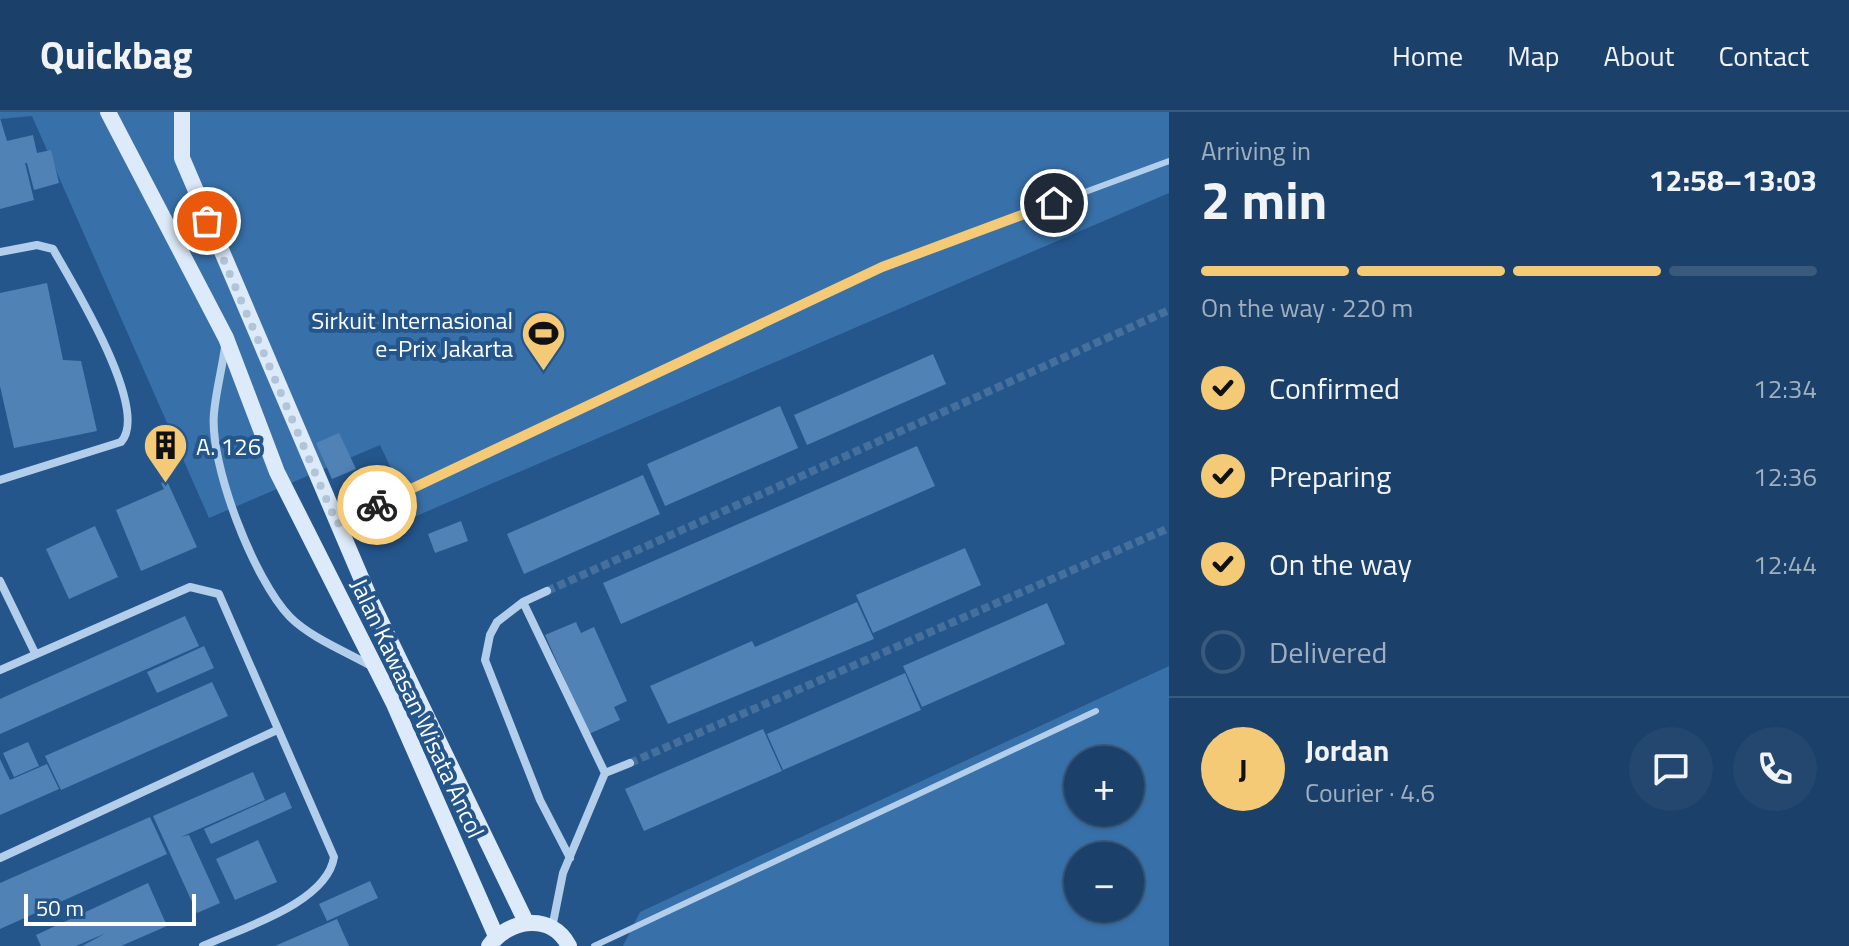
<!DOCTYPE html>
<html lang="en">
<head>
<meta charset="utf-8">
<style>
  :root { --surface:#1b4069; --page:#24476f; --text:#f1f3f6; --muted:#a0afc0; --line:#39597d; --accent:#f5ca76 }
  body { margin:0; font-family:"Titillium Web",sans-serif; background:var(--page); color:var(--text); height:100vh; display:flex; flex-direction:column; font-size:30px; white-space:nowrap }
  * { box-sizing:border-box; margin:0 }
  p { font-size:26px; color:var(--muted) }
  .icon { flex:none; width:44px; height:44px; fill:none; stroke:currentColor; stroke-width:2; stroke-linecap:round; stroke-linejoin:round }
  .map { position:relative; flex:1; overflow:hidden }
  .side { display:flex; flex-direction:column; background:var(--surface); width:680px }
  .side>* { flex:none }
  .buttons { position:absolute; left:1064px; top:634px; display:grid; gap:16px }
  .buttons a { display:grid; place-items:center; width:80px; height:80px; border-radius:50%; background:var(--surface); box-shadow:0 2px 6px #0004,0 0 0 2px var(--line); font-size:40px }
  .scale { position:absolute; left:24px; bottom:20px; width:172px; box-sizing:border-box; padding-left:8px; border:4px solid #fff; border-top:0; font-size:22px; line-height:28px; white-space:nowrap; color:#fff; -webkit-text-stroke:6px #24568c; paint-order:stroke }
  .pin { position:absolute; display:grid; place-items:center; width:68px; height:68px; color:#fff; margin:-34px; border:4px solid #fff; border-radius:50%; box-shadow:0 2px 8px #0007 }
  .courier { position:absolute; display:grid; place-items:center; width:80px; height:80px; margin:-40px; border:6px solid #f5ca76; border-radius:50%; background:#fff; color:#222; box-shadow:0 2px 10px #0007 }
  .summary em { font-style:normal; font-weight:700 }
  .summary div { display:flex; flex-direction:column-reverse }
  .summary { display:flex; align-items:center; justify-content:space-between; height:136px; padding:0 32px }
  h1 { font-size:52px; font-weight:700; line-height:60px }
  .bar { display:grid; grid-template-columns:repeat(4,1fr); gap:12px 8px; align-content:center; height:96px; padding:0 32px }
  .bar i { height:10px; border-radius:6px; background:var(--line) }
  .bar .current { background:var(--accent) }
  .bar p { grid-column:span 4 }
  .line { display:flex; align-items:center; gap:20px; padding:0 32px; border-top:2px solid var(--line) }
  .line div { flex:1 }
  .round { display:grid; place-items:center; flex:none; width:84px; height:84px; border-radius:42px; background:var(--page) }
  ol { padding:0 32px; list-style:none }
  li { display:flex; align-items:center; gap:24px; height:88px }
  li p { margin-inline-start:auto }
  li .icon { padding:8px; border-radius:50%; background:var(--accent); color:#111; stroke-width:4 }
  li:last-child { color:var(--muted) }
  li i { width:44px; height:44px; border:4px solid var(--line); border-radius:50% }
  header { display:flex; align-items:center; gap:48px; box-sizing:border-box; height:112px; padding:0 40px; background:var(--surface); border-bottom:2px solid var(--line) }
  header strong { font-size:38px }
  nav { display:flex; gap:44px; margin-inline-start:auto; font-size:28px }
  main { display:flex; flex:1; min-height:0 }
  .map>svg:first-child { display:block }
</style>
</head>
<body>
<header>
<strong>Quickbag</strong>
<nav><a>Home</a><a>Map</a><a>About</a><a>Contact</a></nav>
</header>
<main>
<div class="map">
<svg width="1169" height="834" viewBox="0 0 1169 834">
  <rect width="100%" height="100%" fill="#24568c"/>
  <path fill="#3871a9" fill-rule="evenodd" d="M0,0H1169V81L414,405L380,333L209,406L32,4L0,7Z
    M1169,554V834H623L640,800ZM1078,648H1130V700H1078ZM1078,744H1130V796H1078Z"/>
  <path fill="#5082b5" d="M0,6L7,29L33,23L37,41L51,38L59,71L34,78L27,51H25L34,88L0,97Z
    M47,171L63,248L81,249L97,319L14,336L0,274V181Z
    M933,242L946,272L807,333L794,303Z
    M780,294L798,336L665,394L647,352Z
    M339,321L356,357L332,367L316,331Z
    M917,334L935,374L621,512L603,471Z
    M643,363L660,402L524,462L507,422Z
    M167,369L197,435L141,459L116,398L164,377L161,371Z
    M461,409L468,429L435,441L428,422Z
    M95,414L118,465L69,487L46,437Z
    M965,436L981,473L873,521L856,483Z
    M857,490L874,527L668,612L650,574L752,529L755,535Z
    M1047,491L1065,532L922,595L903,554Z
    M185,504L199,534L0,622V587Z
    M576,510L581,521L594,515L627,589L614,595L620,608L589,622L545,523Z
    M204,534L214,556L157,581L147,560Z
    M905,561L921,598L783,658L767,622Z
    M212,570L228,604L61,678L45,644Z
    M763,617L782,659L644,719L625,677Z
    M28,630L39,654L14,665L3,641Z
    M0,647L10,668L47,652L59,677L0,703Z
    M253,660L265,688L181,725L189,723L220,791L197,801L153,704Z
    M285,680L292,696L211,732L204,717Z
    M150,705L167,742L0,817V771Z
    M258,728L277,770L235,788L216,747Z
    M370,769L378,786L327,809L319,792Z
    M148,771L167,814L121,834H82L106,821L76,834H41L36,823Z
    M337,807L349,834H275L307,820Z"/>
  <g fill="none" stroke-linecap="round" stroke-linejoin="round">
    <path stroke="#456f9d" stroke-width="8" stroke-dasharray="8 4" stroke-linecap="butt" d="M547,479L1169,198
      M630,651L1169,416"/>
    <path stroke="#b2ceeb" stroke-width="6" d="M340,410L882,155L1169,49
      M594,834L1096,599"/>
    <path stroke="#b2ceeb" stroke-width="8" d="M0,140L37,133L53,137C72,171 151,298 121,330L0,368
      M225,235C222,257 216,279 214,301C209,352 254,468 290,505C311,526 347,540 373,555
      M0,469L35,541
      M547,479L523,490L497,510L490,523L485,548L540,688L570,746
      M523,490L605,661
      M0,558L190,475L219,482L334,745C327,791 242,816 203,834
      M0,746L277,618
      M552,816L563,761L605,661L630,651"/>
    <path stroke="#ddeaf9" stroke-width="16" d="M108,0L226,226L277,360L394,592L496,824
      M182,0V46L371,489L526,810
      M172,121L207,109
      M489,834C509,807 551,800 569,834"/>
  </g>
  <g fill="none" stroke-linecap="round" stroke-linejoin="round">
    <path stroke="#b2c4d7" stroke-width="8" stroke-dasharray="0 14.4" d="M207,109L337,412L377,393"/>
    <path stroke="#f5ca76" stroke-width="10" d="M377,393L882,155L1054,91"/>
  </g>
  <defs>
    <symbol id="stadium-pin" viewBox="-11 -11 22 30"><path d="M0 17L-7.5 6A9.5 9.5 0 1 1 7.5 6Z" fill="#f5ca76" stroke="#24568c"/><path d="M0-5a6.5 5 0 1 0 0 10a6.5 5 0 1 0 0-10ZM-3.5-1.8h7v3.6h-7Z" fill="#111"/></symbol>
    <symbol id="building-pin" viewBox="-11 -11 22 30"><path d="M0 17L-7.5 6A9.5 9.5 0 1 1 7.5 6Z" fill="#f5ca76" stroke="#24568c"/><path d="M-4-6H4V6H1V3H-1V6H-4ZM-2.5-4.3h1.7v1.8h-1.7ZM.8-4.3h1.7v1.8H.8ZM-2.5-1h1.7V.8h-1.7ZM.8-1h1.7V.8H.8Z" fill="#111"/></symbol>
  </defs>
  <g fill-rule="evenodd">
    <use href="#stadium-pin" x="518" y="196" width="51" height="69"/>
    <use href="#building-pin" x="140" y="308" width="51" height="69"/>
  </g>
  <g text-anchor="middle" dominant-baseline="central" stroke-width="8" stroke-linejoin="round" paint-order="stroke">
    <g font-size="24" fill="#fff" stroke="#24568c" text-anchor="end">
      <text x="513" y="208">Sirkuit Internasional<tspan x="513" dy="28">e-Prix Jakarta</tspan></text>
      <text x="196" y="334" text-anchor="start">A. 126</text>
    </g>
    <g font-size="24" fill="#fff" stroke="#24568c">
      <text transform="translate(418 596) rotate(65)">Jalan Kawasan Wisata Ancol</text>
    </g>
  </g>
</svg>
<div class="buttons">
<a>+</a>
<a>−</a>
</div>
<div class="scale">50 m</div>
<div class="pin" style="left:207px;top:109px;background:#ea580c"><svg class="icon" aria-label="bag" viewBox="0 0 24 24"><path d="M5 8h14l-1 12H6zM9 8a3 3 0 0 1 6 0"/></svg></div>
<div class="pin" style="left:1054px;top:91px;background:#1f2937"><svg class="icon" aria-label="home" viewBox="0 0 24 24"><path d="M3 11l9-7 9 7M6 9v11h12V9"/></svg></div>
<div class="courier" style="left:377px;top:393px"><svg class="icon" aria-label="bike" viewBox="0 0 24 24"><circle cx="6" cy="16" r="4"/><circle cx="18" cy="16" r="4"/><path d="M6 16l4-8h5l3 8M10 8l3 8H6M13 5h3"/></svg></div>
</div>
<section class="side">
<div class="summary"><div><h1>2 min</h1><p>Arriving in</p></div><em>12:58–13:03</em></div>
<div class="bar"><i class="current"></i><i class="current"></i><i class="current"></i><i></i><p>On the way · 220 m</p></div>
<ol>
<li><svg class="icon" aria-label="check" viewBox="0 0 24 24"><path d="M5 12l5 5 9-10"/></svg>Confirmed<p>12:34</p></li>
<li><svg class="icon" aria-label="check" viewBox="0 0 24 24"><path d="M5 12l5 5 9-10"/></svg>Preparing<p>12:36</p></li>
<li><svg class="icon" aria-label="check" viewBox="0 0 24 24"><path d="M5 12l5 5 9-10"/></svg>On the way<p>12:44</p></li>
<li><i></i>Delivered</li>
</ol>
<div class="line" style="height:144px"><b class="round" style="background:var(--accent);color:#111">J</b><div><b>Jordan</b><p>Courier · 4.6</p></div><a class="round"><svg class="icon" aria-label="chat" viewBox="0 0 24 24"><path d="M4 5h16v11H9l-5 4z"/></svg></a><a class="round"><svg class="icon" aria-label="phone" viewBox="0 0 24 24"><path d="M5 4h4l2 5-3 2q2 4 5 5l2-3 5 2v4C11 20 4 13 5 4z"/></svg></a></div>
</section>
</main>
</body>
</html>
